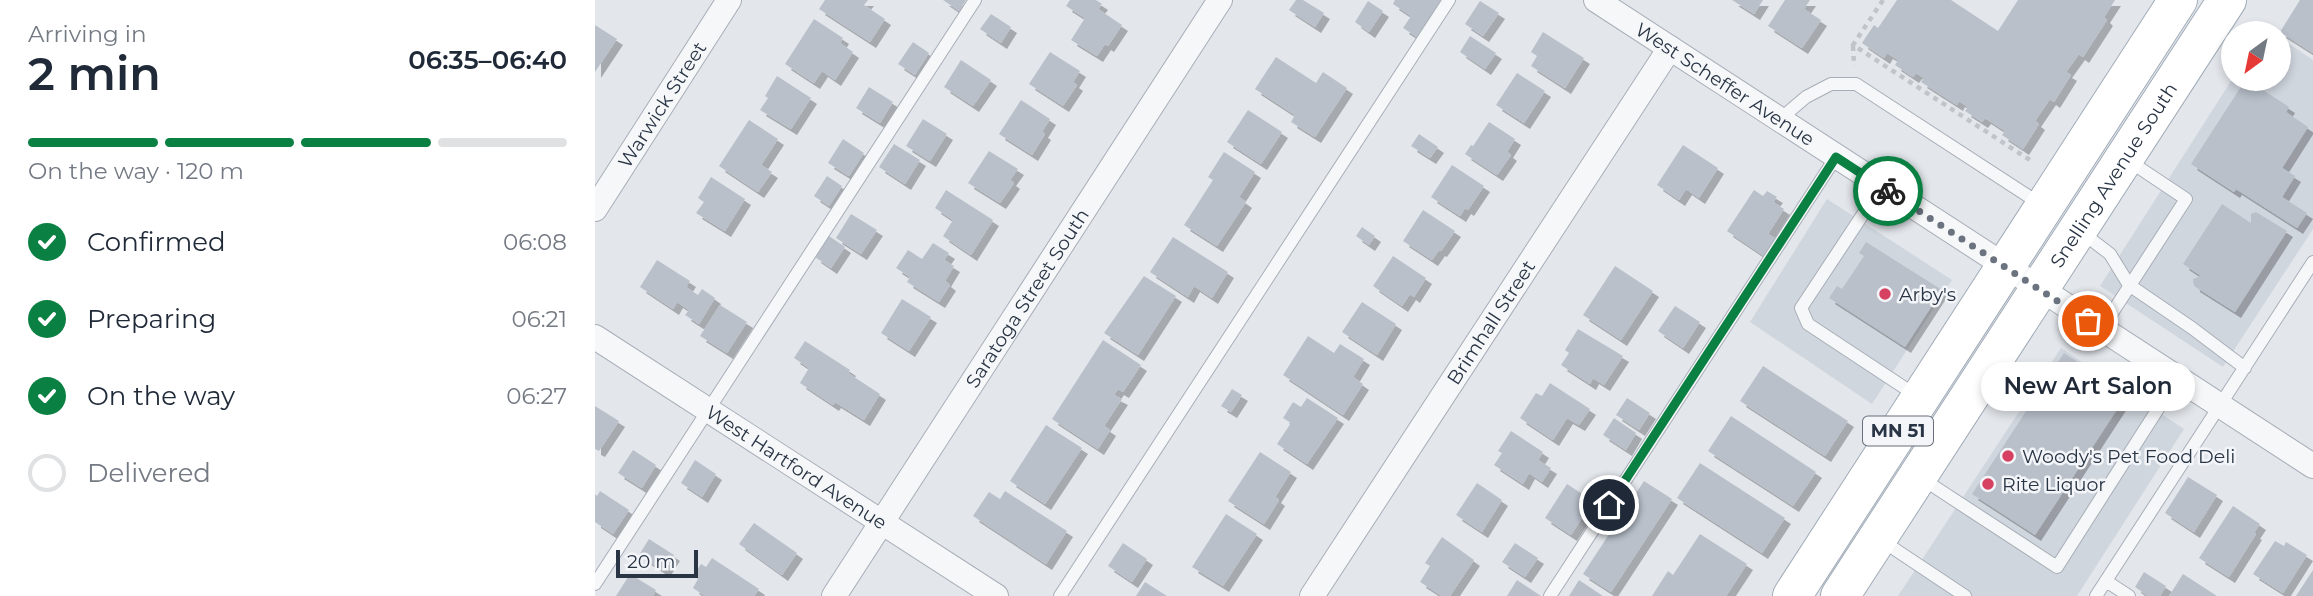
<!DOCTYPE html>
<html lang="en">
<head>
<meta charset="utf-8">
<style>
  :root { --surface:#fff; --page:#f2f2f3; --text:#1f2937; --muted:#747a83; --line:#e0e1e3; --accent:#0b8043 }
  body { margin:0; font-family:Montserrat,sans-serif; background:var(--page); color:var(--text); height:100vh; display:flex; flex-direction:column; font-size:26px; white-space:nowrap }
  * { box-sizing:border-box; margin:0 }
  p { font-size:23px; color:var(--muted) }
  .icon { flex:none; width:38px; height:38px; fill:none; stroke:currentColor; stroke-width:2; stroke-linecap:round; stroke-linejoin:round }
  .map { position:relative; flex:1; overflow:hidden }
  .details { display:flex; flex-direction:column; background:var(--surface); width:595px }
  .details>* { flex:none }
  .needle { width:46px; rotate:213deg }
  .fabs { position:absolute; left:1626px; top:21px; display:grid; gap:14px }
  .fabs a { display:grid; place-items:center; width:70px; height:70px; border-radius:50%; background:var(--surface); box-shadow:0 4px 10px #0003; font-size:35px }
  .scale { position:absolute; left:21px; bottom:18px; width:82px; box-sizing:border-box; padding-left:7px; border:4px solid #293545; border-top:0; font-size:19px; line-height:24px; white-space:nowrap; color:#293545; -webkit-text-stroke:5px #f3f5f9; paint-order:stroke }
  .pin { position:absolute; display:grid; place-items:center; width:60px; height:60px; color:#fff; margin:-30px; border:4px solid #fff; border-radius:50%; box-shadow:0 2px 7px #0007 }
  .courier { position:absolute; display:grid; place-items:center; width:70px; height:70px; margin:-35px; border:5px solid #0b8043; border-radius:50%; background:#fff; color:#222; box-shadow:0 2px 9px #0007 }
  .bubble { position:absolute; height:49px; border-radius:24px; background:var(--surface); box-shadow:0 4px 10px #0003; font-size:23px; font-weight:600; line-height:49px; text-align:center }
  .head em { font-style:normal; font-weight:600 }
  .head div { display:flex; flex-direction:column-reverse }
  .head { display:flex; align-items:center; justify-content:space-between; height:119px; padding:0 28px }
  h1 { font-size:46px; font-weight:600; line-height:52px }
  .bar { display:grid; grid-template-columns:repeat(4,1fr); gap:10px 7px; align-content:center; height:84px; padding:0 28px }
  .bar i { height:9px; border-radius:5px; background:var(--line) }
  .bar .on { background:var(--accent) }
  .bar p { grid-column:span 4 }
  ol { padding:0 28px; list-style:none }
  li { display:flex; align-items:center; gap:21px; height:77px }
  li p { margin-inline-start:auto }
  li .icon { padding:7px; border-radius:50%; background:var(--accent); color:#fff; stroke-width:4 }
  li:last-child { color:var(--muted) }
  li i { width:38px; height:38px; border:4px solid var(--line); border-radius:50% }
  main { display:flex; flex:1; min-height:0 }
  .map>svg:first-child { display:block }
</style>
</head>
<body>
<main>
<section class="details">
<div class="head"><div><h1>2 min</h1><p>Arriving in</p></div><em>06:35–06:40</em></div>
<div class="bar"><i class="on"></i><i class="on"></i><i class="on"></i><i></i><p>On the way · 120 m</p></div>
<ol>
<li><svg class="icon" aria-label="check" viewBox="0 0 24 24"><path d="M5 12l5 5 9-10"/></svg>Confirmed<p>06:08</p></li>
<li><svg class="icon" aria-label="check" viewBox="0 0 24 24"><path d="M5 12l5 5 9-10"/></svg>Preparing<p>06:21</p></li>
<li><svg class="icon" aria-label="check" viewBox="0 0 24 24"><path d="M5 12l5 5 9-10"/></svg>On the way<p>06:27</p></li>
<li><i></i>Delivered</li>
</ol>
</section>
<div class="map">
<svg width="1718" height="596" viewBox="0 0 1718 596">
  <defs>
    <filter id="shadow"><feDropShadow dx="6" dy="6" stdDeviation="0" flood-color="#0004"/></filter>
  </defs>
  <rect width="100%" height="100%" fill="#e3e7ec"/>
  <path fill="#d0d6de" d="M1684,37L1718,60V229L1628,367L1505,286L1638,78L1684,79Z
    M1232,199L1357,280L1277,404L1155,322Z
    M1466,348L1589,429L1482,596H1303Z"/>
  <path fill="#b9c0ca" filter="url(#shadow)" d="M230,0H273L269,5L290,19L275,42L224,9Z
    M348,0H371L364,11Z
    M475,0H501L507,4L503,9L527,25L513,46L510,44L502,56L476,40L490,18L471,6Z
    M701,0H708L729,13L720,27L694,10Z
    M800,0H846L822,37L808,28L816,16L798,4Z
    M1137,0H1168L1159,14Z
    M1190,0H1215L1209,9L1226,20L1207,48L1173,26Z
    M1302,0H1356L1403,31L1423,0H1520L1509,17L1512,20L1488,57L1484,54L1471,72L1476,75L1459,102L1455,99L1440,121L1444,124L1428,149L1407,135L1410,131L1390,118L1387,122L1370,111L1373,107L1364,101L1362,105L1326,82L1329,78L1321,73L1318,77L1300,65L1303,60L1292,53L1289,58L1267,43L1279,25L1283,28Z
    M1705,0H1718V53L1685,32Z
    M773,1L788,11L774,32L760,22Z
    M885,1L904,13L888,36L870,24Z
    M396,14L416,27L406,43L385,29Z
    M219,19L248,38L245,43L258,52L240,80L227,71L219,83L190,64Z
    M0,25L22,39L0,72Z
    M948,32L989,58L970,88L936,66L942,56L936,52Z
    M875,36L901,53L890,69L865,52Z
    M318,42L334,53L320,75L303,64Z
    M455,52L485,71L478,82L482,85L468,106L434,84Z
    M681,57L721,83L728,72L752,88L720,137L696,122L700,115L660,89Z
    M366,60L396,80L378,106L349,87Z
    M922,73L950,91L929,123L901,105Z
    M182,76L216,98L196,129L165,110L173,98L170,96Z
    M1651,79L1694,107L1691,112L1713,127L1687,168L1700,176L1687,197L1712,213L1702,228L1641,189L1639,192L1596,164Z
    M274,87L298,102L285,123L261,108Z
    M426,100L455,119L447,132L450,134L437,155L404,134Z
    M653,110L687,132L666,164L632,142Z
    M328,119L352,134L335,161L311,146Z
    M154,120L183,139L166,165L177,172L163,192L124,166Z
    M894,122L920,139L912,152L916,155L902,175L870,154L876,145L878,146Z
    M824,134L843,147L835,158L816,146Z
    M248,139L269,153L254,176L233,163Z
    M299,144L325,160L310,184L284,167Z
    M1088,145L1123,168L1104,198L1091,189L1084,200L1062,185Z
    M394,151L423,169L415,180L419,183L405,203L373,183Z
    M629,152L660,172L644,197L651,202L622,246L589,225L618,180L613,177Z
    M857,165L889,186L873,210L870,208L865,216L836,197Z
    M232,176L247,186L234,206L219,196Z
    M116,177L150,199L130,231L101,213L109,202L103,198Z
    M351,190L398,220L376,255L348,236L358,220L340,208Z
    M1159,190L1168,196L1172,191L1182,197L1178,202L1189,209L1173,234L1181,239L1169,256L1132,231Z
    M1627,204L1656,223V214L1661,212L1692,231L1640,312L1599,286L1598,279L1606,276L1588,264Z
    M828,210L860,231L846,251L844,250L837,260L808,241Z
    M256,214L282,230L266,254L241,238Z
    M767,227L780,236L774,245L761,236Z
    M234,236L250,247L236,268L220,257Z
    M578,237L633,272L617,298L599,286L593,297L555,272Z
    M1271,242L1347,290L1310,347L1234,298L1242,286L1247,289L1269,256L1264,253Z
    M338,243L354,253L349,260L359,266L350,281L355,285L344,302L312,282L315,277L301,268L313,250L327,259Z
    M798,256L831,278L819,297L815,294L807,306L778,286Z
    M62,260L95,281L91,287L103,295L107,289L120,298L104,324L90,315L94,310L82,302L78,309L45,287Z
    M1020,266L1058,291L1026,340L988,315Z
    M549,276L581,296L543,355L509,333Z
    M307,299L336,317L314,351L286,333Z
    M767,302L801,324L782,355L747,332Z
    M125,305L152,322L132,353L105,336Z
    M1080,306L1105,322L1088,348L1063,331Z
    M983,329L1028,356L1009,385L998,378L995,384L966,365L974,353L970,350Z
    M713,336L739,353L745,344L769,359L758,377L768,384L748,415L688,375Z
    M508,340L546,365L528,392L523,389L519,395L527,399L509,426L515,430L503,449L457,419Z
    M210,341L255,370L253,373L285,394L269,420L240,402L238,405L205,383L214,368L199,358Z
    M1469,353L1532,394L1440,535L1377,494Z
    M1168,366L1253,421L1230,456L1145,401Z
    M955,383L995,409L984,425L972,418L958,440L925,418L941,393L947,396Z
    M637,389L647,395L636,412L626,406Z
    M712,398L743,418L712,464L682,444L696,423L688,418L698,402L706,407Z
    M1032,398L1055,413L1044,430L1021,415Z
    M0,406L24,421L4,451L0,449Z
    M1136,416L1221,472L1198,506L1113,451Z
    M1019,418L1041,433L1031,450L1008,435Z
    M451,425L487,448L450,504L415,481Z
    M916,431L948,452L943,460L956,468L947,482L934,473L928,484L899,465L907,453L903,451Z
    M38,450L61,465L47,488L23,473Z
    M665,452L696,472L680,497L684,500L669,524L633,501Z
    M100,460L121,474L107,497L86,483Z
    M1105,463L1190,518L1167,553L1082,498Z
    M1593,477L1622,495L1599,532L1570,513Z
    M1049,481L1077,499L1016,592L988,574Z
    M882,483L907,500L887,532L861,515Z
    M972,484L998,501L976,535L950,518Z
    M5,491L34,510L18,534L0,522V494L2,496Z
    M410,491L472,531L451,564L378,516L394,492L405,499Z
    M1638,506L1665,524L1659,533L1661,534L1634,577L1604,558Z
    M631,514L662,534L628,586L597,567Z
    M159,523L202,553L187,575L144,544Z
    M1105,534L1152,564L1131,596H1057L1073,571L1078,575Z
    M847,537L879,560L855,596H847L825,582L835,566L830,563Z
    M54,539L79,555L69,571L44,555Z
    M1680,541L1689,546L1691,542L1712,555L1688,593L1658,574Z
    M528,543L552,559L537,582L513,566Z
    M920,543L943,558L930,577L907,562Z
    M117,558L164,589L159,596H110L98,588L103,579L98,576L106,564L111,567Z
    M1718,570V596H1701Z
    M1549,572L1571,586L1565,596H1553L1540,587Z
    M35,574L61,590L58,596H21Z
    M1588,574L1622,596H1574Z
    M922,580L946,596H912Z
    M984,580L1008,596H974Z
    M550,582L572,596H541Z"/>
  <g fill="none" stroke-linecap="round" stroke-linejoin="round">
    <defs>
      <path id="lane" d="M1184,120L1211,97L1236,84H1261L1447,205
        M1286,187L1206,308L1213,324L1322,396
        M1485,231L1515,254L1534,285L1597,328L1650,368
        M1506,330L1591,199L1534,161
        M1326,478L1462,567L1582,379
        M1286,540L1370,596
        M1511,581L1534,596
        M0,584L380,0
        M465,596L854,0
        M955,596L1241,157
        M1501,596L1718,262"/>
      <g id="street">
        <path id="s1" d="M1001,0L1718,466"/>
        <path id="s2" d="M0,209L134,0"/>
        <path id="s3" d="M0,337L401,596"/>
        <path id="s4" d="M239,596L625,0"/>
        <path id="s5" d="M717,596L1075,48"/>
      </g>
      <g id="primary">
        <path d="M1197,596L1583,0"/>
        <path id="s6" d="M1245,596L1632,0"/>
      </g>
    </defs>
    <use href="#lane" stroke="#a7aeb7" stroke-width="14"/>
    <use href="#street" stroke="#a7aeb7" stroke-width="26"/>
    <use href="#primary" stroke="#a1acb8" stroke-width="40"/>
    <path stroke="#c1c5ca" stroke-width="4.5" stroke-dasharray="5 5" stroke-linecap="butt" d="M1288,0L1258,45L1438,162
      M1258,46L1259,66"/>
    <use href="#lane" stroke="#f6f7f9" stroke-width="12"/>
    <use href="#street" stroke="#f6f7f9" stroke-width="24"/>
    <use href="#primary" stroke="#fff" stroke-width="38"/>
  </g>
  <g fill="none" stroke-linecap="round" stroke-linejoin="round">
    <path stroke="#6a737f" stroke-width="7" stroke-dasharray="0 12.6" d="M1293,191L1493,321"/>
    <path stroke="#0b8043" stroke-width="9" d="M1014,505L1241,157L1293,191"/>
  </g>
  <g fill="#d74161" stroke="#f3f5f9" stroke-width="2.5">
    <circle cx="1290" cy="294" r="7"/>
    <circle cx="1413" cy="456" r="7"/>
    <circle cx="1393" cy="484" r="7"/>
  </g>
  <g text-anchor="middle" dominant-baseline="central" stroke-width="5" stroke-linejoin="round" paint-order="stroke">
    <rect fill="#f3f5f9" stroke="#666f7b" stroke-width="2" x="1268" y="416.5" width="70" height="29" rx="5"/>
    <g font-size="18" font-weight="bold" fill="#293545">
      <text x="1303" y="431">MN 51</text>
    </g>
    <g font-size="19" fill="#293545" stroke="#f3f5f9">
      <text stroke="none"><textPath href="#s1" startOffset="154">West Scheffer Avenue</textPath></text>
      <text stroke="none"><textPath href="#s2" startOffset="124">Warwick Street</textPath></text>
      <text stroke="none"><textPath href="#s6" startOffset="502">Snelling Avenue South</textPath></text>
      <text stroke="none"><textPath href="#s4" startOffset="355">Saratoga Street South</textPath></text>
      <text stroke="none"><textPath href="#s5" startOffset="327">Brimhall Street</textPath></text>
      <text stroke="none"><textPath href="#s3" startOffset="240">West Hartford Avenue</textPath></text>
    </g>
    <g font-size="19" fill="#293545" stroke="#f3f5f9" text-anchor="start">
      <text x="1304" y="294">Arby's</text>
      <text x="1427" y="456">Woody's Pet Food Deli</text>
      <text x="1407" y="484">Rite Liquor</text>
    </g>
  </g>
</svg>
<div class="fabs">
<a><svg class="needle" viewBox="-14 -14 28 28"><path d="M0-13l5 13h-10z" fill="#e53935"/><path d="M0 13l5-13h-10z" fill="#747a83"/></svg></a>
</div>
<div class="scale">20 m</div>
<div class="pin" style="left:1493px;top:321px;background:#ea580c"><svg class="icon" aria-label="bag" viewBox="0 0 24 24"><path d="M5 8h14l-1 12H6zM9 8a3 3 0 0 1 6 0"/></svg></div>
<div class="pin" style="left:1014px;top:505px;background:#1f2937"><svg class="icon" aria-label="home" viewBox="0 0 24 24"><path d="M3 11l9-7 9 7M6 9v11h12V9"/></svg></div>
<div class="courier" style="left:1293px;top:191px"><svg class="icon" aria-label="bike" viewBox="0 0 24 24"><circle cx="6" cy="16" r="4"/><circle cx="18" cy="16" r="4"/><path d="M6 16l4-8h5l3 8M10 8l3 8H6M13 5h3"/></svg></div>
<div class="bubble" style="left:1386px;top:362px;width:214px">New Art Salon</div>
</div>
</main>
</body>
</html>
